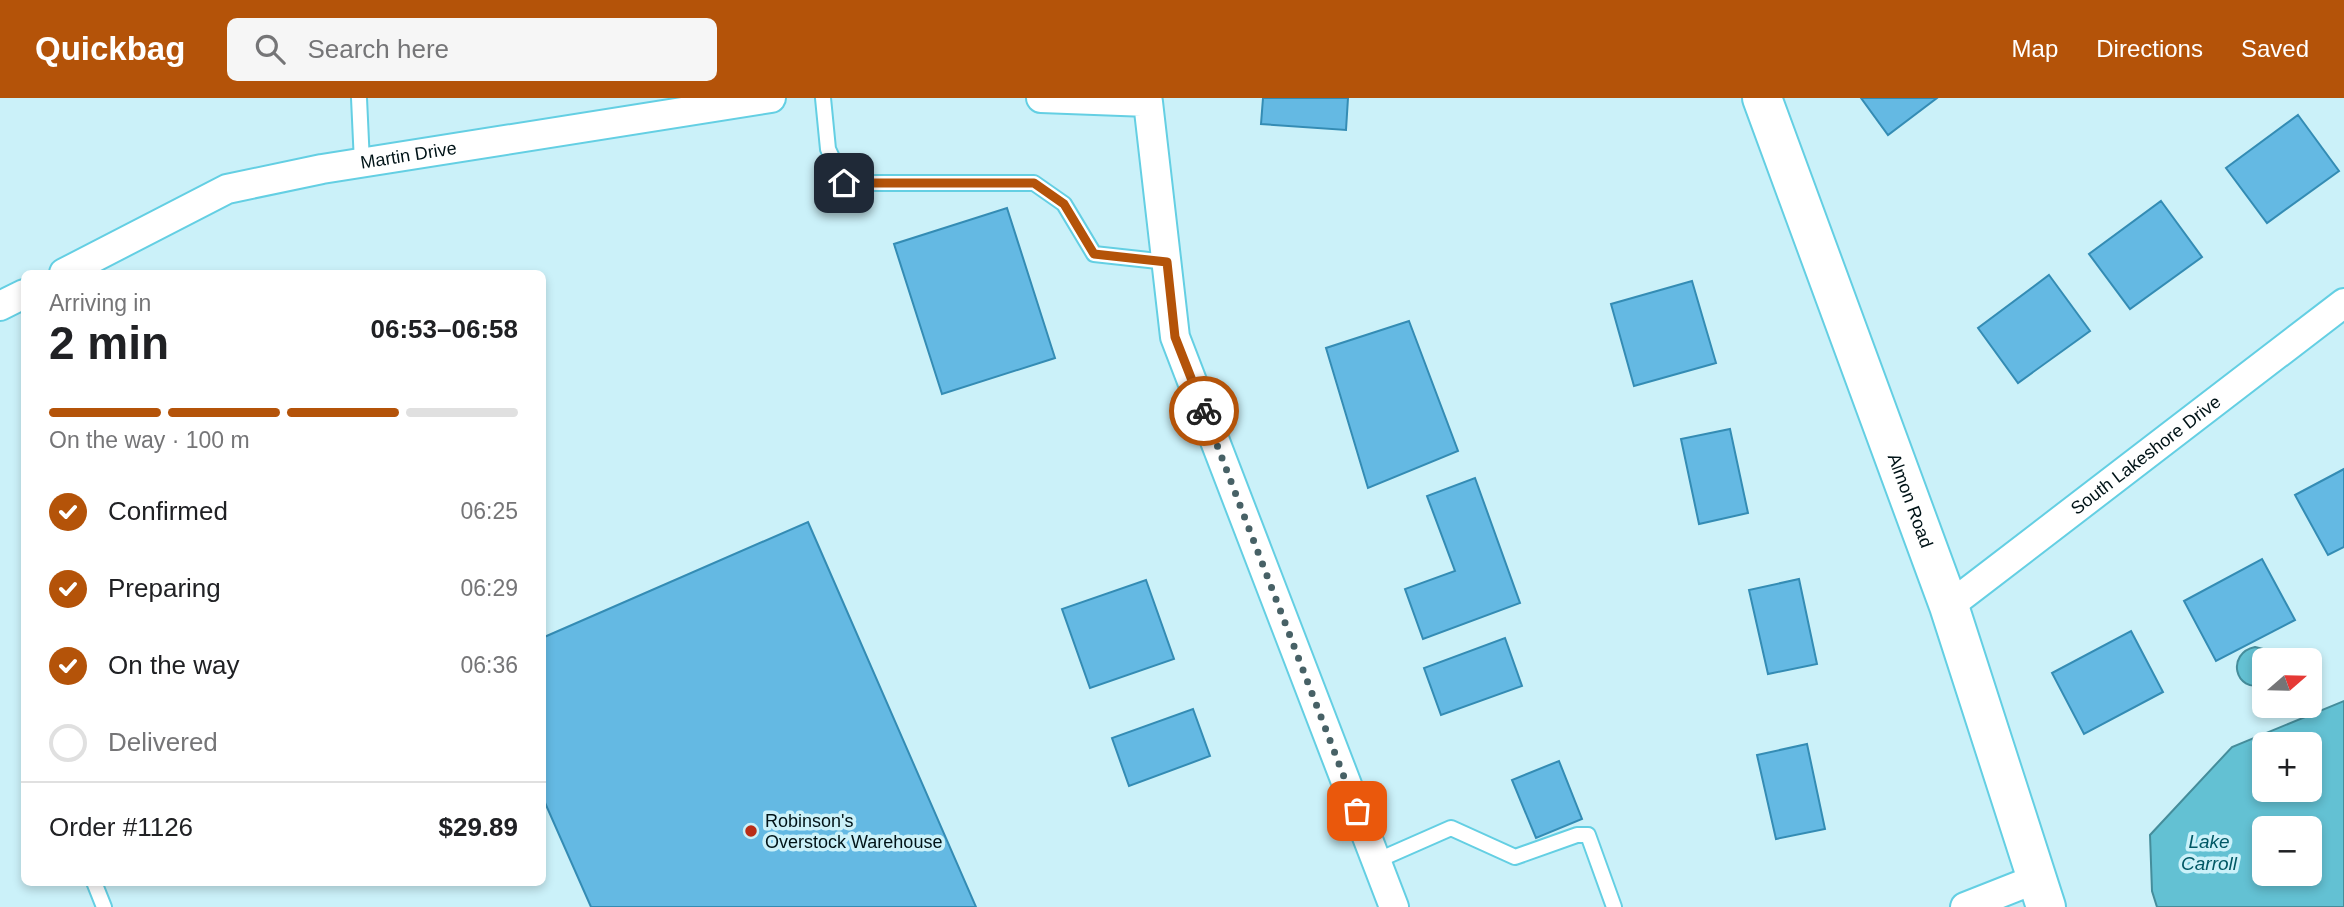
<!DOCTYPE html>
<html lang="en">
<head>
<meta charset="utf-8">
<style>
  :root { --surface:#fff; --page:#f6f6f6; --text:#202124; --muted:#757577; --line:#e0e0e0; --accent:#b45309 }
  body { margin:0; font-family:Helvetica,sans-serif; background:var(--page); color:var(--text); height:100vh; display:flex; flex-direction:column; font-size:26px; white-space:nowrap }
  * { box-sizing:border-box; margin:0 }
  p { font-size:23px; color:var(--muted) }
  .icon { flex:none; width:38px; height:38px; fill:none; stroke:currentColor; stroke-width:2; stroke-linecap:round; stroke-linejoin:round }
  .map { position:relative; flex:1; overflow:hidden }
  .drawer { position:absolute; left:21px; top:172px; width:525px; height:616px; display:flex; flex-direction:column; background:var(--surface); border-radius:10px; box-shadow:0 4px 10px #0003 }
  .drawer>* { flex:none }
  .needle { width:46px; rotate:70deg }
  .controls { position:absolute; left:2252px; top:550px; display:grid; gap:14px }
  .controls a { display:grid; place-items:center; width:70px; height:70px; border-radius:10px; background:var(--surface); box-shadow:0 4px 10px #0003; font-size:35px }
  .pin { position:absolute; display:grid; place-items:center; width:60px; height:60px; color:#fff; margin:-30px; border-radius:14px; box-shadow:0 4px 10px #0006 }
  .courier { position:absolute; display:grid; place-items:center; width:70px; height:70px; margin:-35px; border:5px solid #b45309; border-radius:50%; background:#fff; color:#222; box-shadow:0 2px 9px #0007 }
  .headline em { font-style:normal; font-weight:800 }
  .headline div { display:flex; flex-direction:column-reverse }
  .headline { display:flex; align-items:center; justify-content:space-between; height:119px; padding:0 28px }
  h1 { font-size:46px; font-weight:800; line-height:52px }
  .bar { display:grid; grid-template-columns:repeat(4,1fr); gap:10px 7px; align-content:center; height:84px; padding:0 28px }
  .bar i { height:9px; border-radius:5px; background:var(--line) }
  .bar .on { background:var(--accent) }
  .bar p { grid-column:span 4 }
  .line { display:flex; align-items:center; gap:18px; padding:0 28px; border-top:2px solid var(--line) }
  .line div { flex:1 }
  ol { padding:0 28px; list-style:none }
  li { display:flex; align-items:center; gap:21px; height:77px }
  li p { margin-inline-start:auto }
  li .icon { padding:7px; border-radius:50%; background:var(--accent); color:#fff; stroke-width:4 }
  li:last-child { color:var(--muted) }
  li i { width:38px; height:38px; border:4px solid var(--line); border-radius:50% }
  header { display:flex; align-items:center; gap:42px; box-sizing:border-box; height:98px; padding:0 35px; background:var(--accent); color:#fff }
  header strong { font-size:33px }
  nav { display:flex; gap:38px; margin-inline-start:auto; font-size:24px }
  .search { width:490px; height:63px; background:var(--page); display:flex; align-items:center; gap:18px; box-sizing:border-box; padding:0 24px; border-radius:10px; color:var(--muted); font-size:26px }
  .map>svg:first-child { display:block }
</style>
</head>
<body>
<header>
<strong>Quickbag</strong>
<div class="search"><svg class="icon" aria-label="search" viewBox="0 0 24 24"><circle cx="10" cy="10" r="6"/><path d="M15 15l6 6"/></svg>Search here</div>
<nav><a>Map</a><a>Directions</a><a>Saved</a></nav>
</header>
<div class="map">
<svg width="2344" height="809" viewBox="0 0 2344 809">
  <rect width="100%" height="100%" fill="#cbf1f9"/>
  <path fill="#63c1d3" stroke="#458d9b" stroke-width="2" fill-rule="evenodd" d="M2255,549L2267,552L2275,562H2264V587C2234,595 2226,555 2255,549Z
    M2344,603V809H2157L2152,793L2150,737L2232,649ZM2264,646H2310V691H2264ZM2264,730H2310V775H2264Z"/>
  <path fill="#64b9e3" stroke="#348cb4" stroke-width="2" d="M1263,0H1348L1346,32L1261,26Z
    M1861,0H1937L1888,37Z
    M2298,17L2339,73L2267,125L2226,70Z
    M2161,103L2202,159L2130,211L2089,156Z
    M1007,110L1055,260L942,296L894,146Z
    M2049,177L2090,233L2018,285L1978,230Z
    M1692,183L1716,265L1634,288L1611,206Z
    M1409,223L1458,353L1368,390L1326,250Z
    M1730,331L1748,415L1699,426L1681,341Z
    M2344,371V449L2328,457L2295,397Z
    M1475,380L1520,505L1423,541L1405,491L1455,473L1427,398Z
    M808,424L976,809H591L542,698V540Z
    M2262,461L2295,522L2216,563L2184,503Z
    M1799,481L1817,566L1768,576L1749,492Z
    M1146,482L1174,561L1090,590L1062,511Z
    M2131,533L2163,594L2084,636L2052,575Z
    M1505,540L1522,588L1441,617L1424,570Z
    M1193,611L1210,658L1129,688L1112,640Z
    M1807,646L1825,731L1776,741L1757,657Z
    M1559,663L1582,721L1536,740L1512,682Z"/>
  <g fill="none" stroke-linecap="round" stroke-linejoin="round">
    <defs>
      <path id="lane" d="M359,0L362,65
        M823,0L828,51L844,85H1034L1064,106L1094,156L1167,164
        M1376,763L1451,730L1515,759L1577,737H1588L1614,809
        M94,784L104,809"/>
      <g id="street">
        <path d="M1041,0L1148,4L1175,239L1394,809"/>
        <path id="s1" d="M64,175L227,91L322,71L771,0"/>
        <path d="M0,208L24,196"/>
        <path id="s2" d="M1949,508L2344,205"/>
        <path d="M1965,809L2036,781"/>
      </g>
      <g id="secondary">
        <path id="s3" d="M1762,0L1949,508L2046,809"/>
      </g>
    </defs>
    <use href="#lane" stroke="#64cfe3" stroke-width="18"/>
    <use href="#street" stroke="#64cfe3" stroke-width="32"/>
    <use href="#secondary" stroke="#64cfe3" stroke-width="42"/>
    <use href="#lane" stroke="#fff" stroke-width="14"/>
    <use href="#street" stroke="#fff" stroke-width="28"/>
    <use href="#secondary" stroke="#fff" stroke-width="38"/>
  </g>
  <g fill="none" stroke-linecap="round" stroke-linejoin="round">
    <path stroke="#476166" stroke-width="7" stroke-dasharray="0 12.6" d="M1204,313L1357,713"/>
    <path stroke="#b45309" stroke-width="9" d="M844,85H1034L1064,106L1094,156L1167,164L1175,239L1204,313"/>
  </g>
  <circle fill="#b92d17" stroke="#cbf1f9" stroke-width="2.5" cx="751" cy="733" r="7"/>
  <g text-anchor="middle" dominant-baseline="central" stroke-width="7" stroke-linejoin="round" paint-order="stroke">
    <g font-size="18" fill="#001317" stroke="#cbf1f9">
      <text stroke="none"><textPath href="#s1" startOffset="368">Martin Drive</textPath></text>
      <text stroke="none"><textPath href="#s2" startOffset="248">South Lakeshore Drive</textPath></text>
      <text stroke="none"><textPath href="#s3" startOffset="429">Almon Road</textPath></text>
    </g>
    <g font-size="18" fill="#001317" stroke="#cbf1f9" text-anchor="start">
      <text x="765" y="723">Robinson's<tspan x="765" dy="21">Overstock Warehouse</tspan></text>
    </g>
    <g font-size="19" font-style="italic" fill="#005865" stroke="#cbf1f9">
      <text x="2209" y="743">Lake<tspan x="2209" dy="22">Carroll</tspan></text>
    </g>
  </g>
</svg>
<div class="controls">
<a><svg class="needle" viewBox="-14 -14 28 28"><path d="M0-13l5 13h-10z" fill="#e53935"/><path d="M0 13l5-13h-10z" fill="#757577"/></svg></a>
<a>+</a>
<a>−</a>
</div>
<div class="pin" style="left:1357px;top:713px;background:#ea580c"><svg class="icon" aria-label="bag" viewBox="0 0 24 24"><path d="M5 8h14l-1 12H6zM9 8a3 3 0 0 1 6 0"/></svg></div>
<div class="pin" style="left:844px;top:85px;background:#1f2937"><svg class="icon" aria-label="home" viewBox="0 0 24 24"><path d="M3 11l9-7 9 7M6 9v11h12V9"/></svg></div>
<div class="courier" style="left:1204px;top:313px"><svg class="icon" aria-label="bike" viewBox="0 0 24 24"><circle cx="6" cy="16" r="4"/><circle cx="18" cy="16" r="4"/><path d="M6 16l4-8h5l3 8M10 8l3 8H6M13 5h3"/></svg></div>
<section class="drawer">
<div class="headline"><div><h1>2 min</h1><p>Arriving in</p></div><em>06:53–06:58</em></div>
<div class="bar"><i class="on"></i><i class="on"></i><i class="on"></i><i></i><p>On the way · 100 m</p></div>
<ol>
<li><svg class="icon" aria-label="check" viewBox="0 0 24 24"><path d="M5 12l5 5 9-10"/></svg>Confirmed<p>06:25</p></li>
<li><svg class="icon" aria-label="check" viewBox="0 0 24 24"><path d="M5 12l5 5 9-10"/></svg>Preparing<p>06:29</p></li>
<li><svg class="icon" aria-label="check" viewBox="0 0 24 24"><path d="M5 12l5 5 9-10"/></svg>On the way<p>06:36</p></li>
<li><i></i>Delivered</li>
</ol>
<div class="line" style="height:91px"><div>Order #1126</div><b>$29.89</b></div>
</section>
</div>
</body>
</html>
